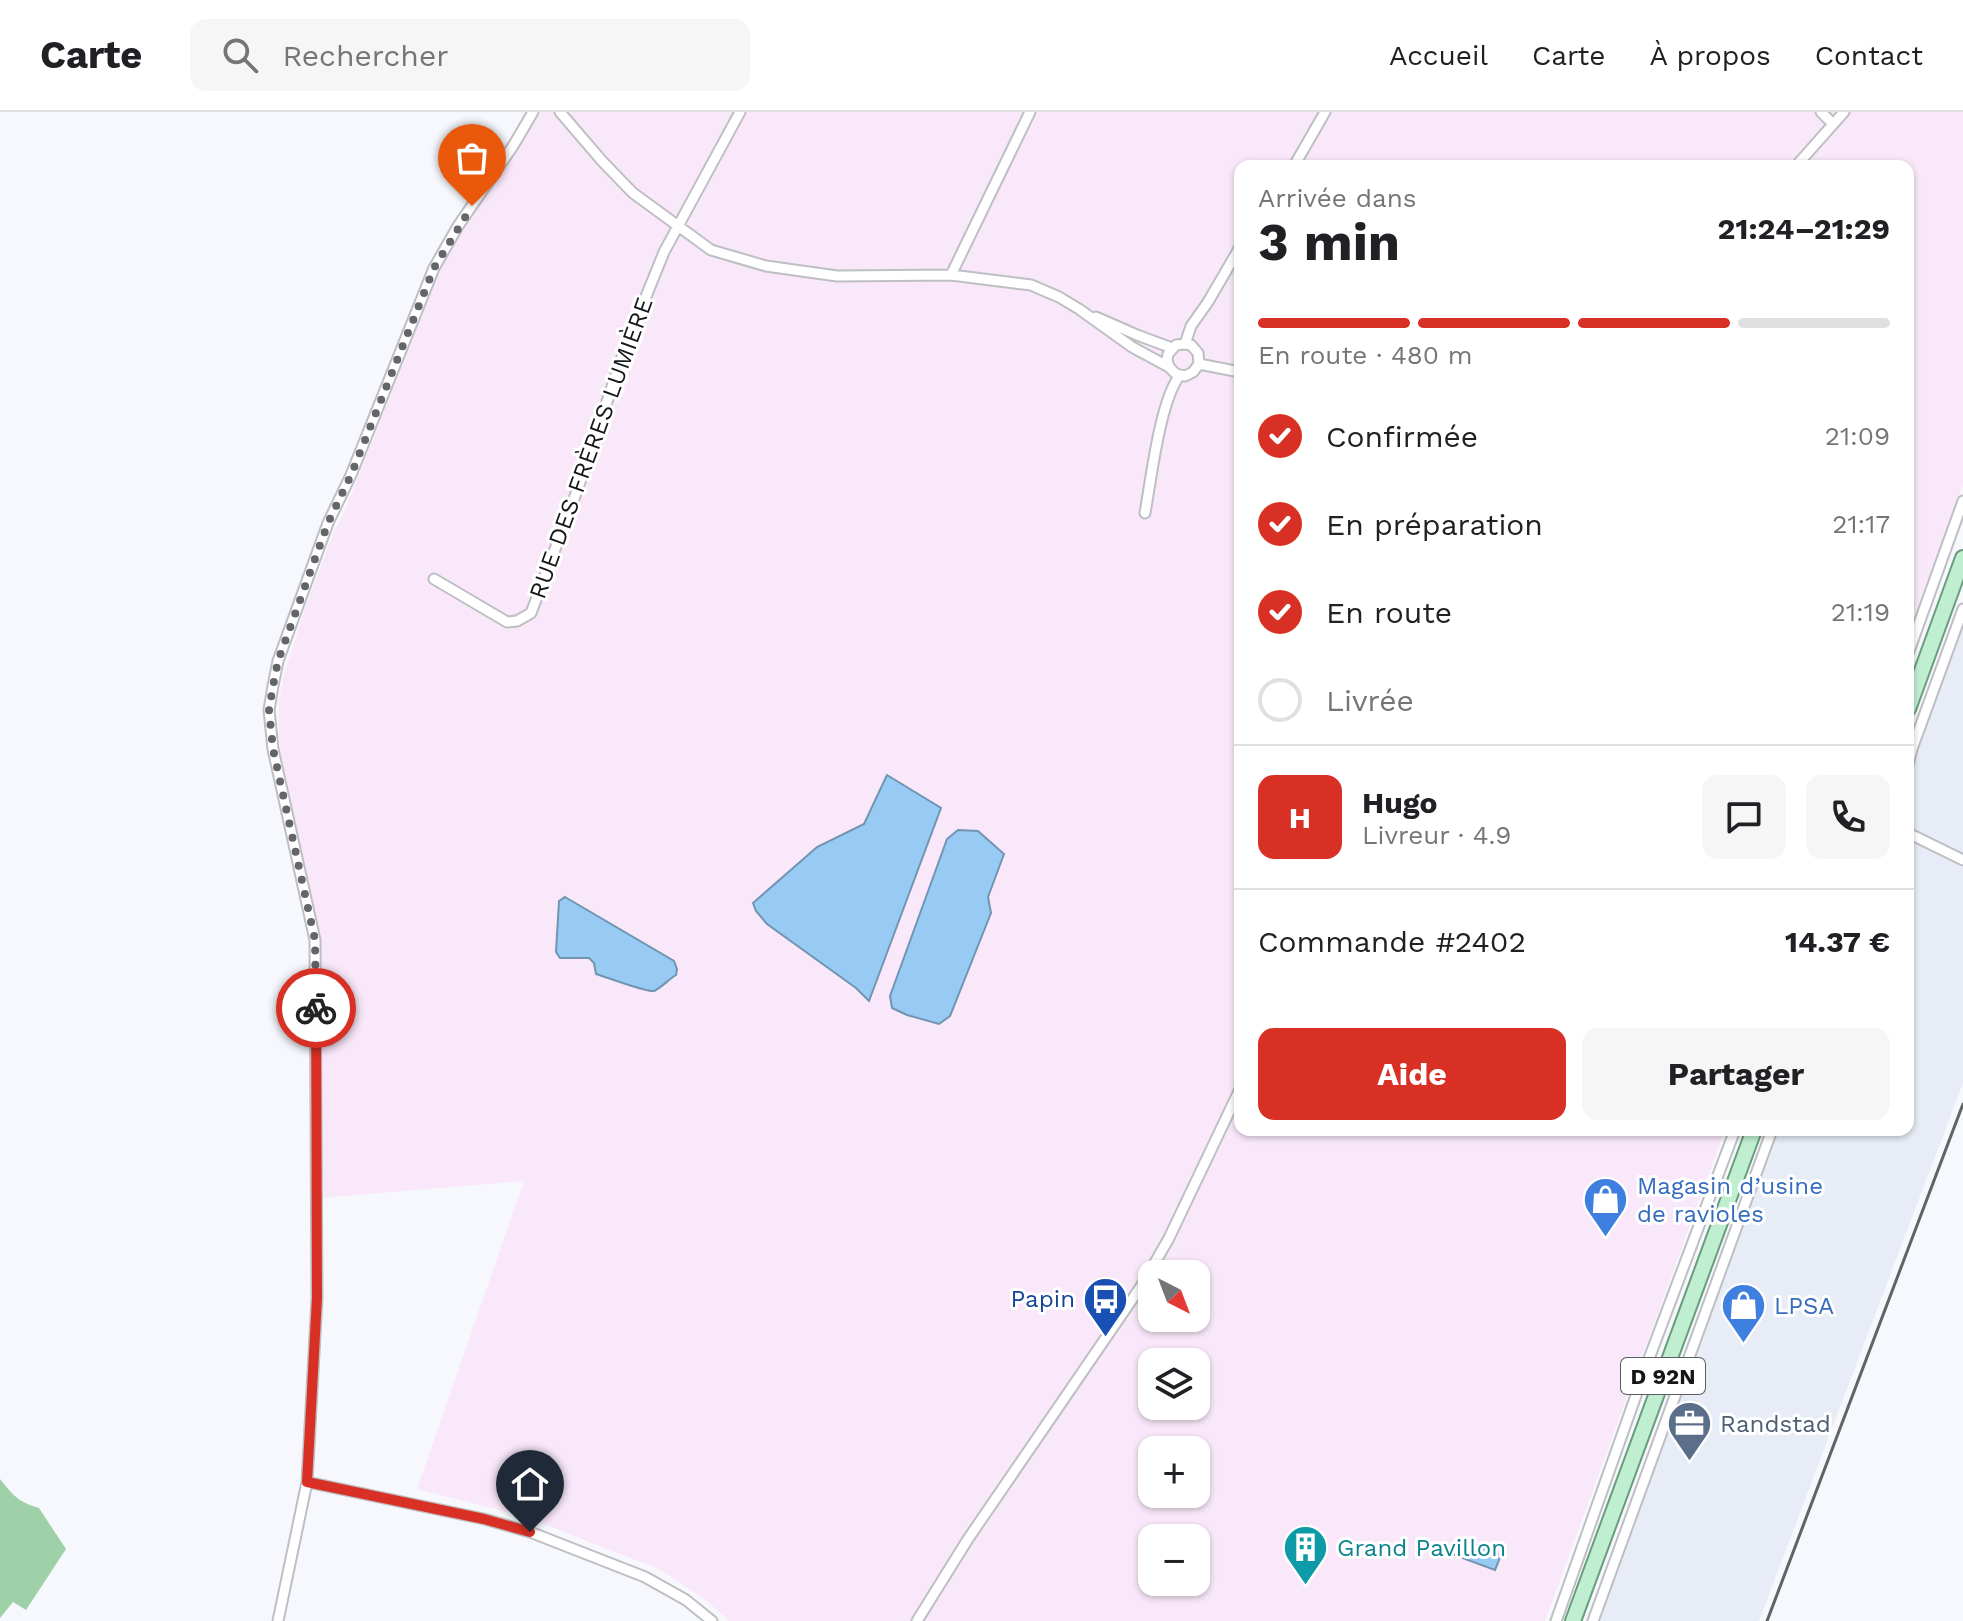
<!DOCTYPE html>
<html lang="fr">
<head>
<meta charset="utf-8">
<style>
  :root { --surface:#fff; --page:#f6f6f6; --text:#202124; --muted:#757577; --line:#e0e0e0; --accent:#d93025 }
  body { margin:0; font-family:"Work Sans",sans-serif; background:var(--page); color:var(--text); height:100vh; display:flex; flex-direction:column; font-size:30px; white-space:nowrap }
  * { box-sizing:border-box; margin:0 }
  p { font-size:26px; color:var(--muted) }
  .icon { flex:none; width:44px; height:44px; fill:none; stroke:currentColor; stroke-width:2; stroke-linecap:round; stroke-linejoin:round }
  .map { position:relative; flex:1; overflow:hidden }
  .details { position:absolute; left:1234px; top:48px; width:680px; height:976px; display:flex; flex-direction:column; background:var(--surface); border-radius:16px; box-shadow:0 2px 6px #0004 }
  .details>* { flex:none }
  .needle { width:52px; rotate:138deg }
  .buttons { position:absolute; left:1138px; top:1148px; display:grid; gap:16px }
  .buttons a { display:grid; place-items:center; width:72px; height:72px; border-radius:16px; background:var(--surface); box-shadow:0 2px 6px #0004; font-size:40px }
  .pin { position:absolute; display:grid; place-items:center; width:68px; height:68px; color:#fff; margin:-82px -34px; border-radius:50% 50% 50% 0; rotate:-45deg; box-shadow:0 0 8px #0007 }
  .pin .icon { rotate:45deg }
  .courier { position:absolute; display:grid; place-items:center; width:80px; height:80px; margin:-40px; border:6px solid #d93025; border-radius:50%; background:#fff; color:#222; box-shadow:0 2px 10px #0007 }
  .summary em { font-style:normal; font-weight:700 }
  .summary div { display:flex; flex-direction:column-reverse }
  .summary { display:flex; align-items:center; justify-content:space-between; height:136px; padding:0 24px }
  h1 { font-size:52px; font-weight:700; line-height:60px }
  .bar { display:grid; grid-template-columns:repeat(4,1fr); gap:12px 8px; align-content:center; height:96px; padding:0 24px }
  .bar i { height:10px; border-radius:6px; background:var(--line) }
  .bar .current { background:var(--accent) }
  .bar p { grid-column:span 4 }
  .line { display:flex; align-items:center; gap:20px; padding:0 24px; border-top:2px solid var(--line) }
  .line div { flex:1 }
  .round { display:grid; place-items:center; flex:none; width:84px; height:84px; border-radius:16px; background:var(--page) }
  ol { padding:0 24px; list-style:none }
  li { display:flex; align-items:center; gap:24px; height:88px }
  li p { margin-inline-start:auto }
  li .icon { padding:8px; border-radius:50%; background:var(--accent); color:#fff; stroke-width:4 }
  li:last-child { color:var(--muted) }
  li i { width:44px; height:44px; border:4px solid var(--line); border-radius:50% }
  .cta { display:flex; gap:16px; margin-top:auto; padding:16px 24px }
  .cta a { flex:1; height:92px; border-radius:16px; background:var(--accent); color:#fff; font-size:32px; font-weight:700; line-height:92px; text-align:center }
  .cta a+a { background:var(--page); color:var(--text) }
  header { display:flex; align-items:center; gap:48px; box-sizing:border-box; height:112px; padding:0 40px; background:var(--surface); border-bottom:2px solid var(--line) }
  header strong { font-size:38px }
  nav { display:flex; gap:44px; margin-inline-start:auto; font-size:28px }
  .search { width:560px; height:72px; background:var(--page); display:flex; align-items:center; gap:20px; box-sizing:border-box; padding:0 28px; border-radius:16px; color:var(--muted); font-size:30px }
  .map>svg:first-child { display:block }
</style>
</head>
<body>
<header>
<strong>Carte</strong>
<div class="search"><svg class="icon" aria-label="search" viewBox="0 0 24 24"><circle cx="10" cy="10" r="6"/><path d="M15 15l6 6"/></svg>Rechercher</div>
<nav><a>Accueil</a><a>Carte</a><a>À propos</a><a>Contact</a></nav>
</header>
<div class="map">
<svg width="1963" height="1509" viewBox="0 0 1963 1509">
  <rect width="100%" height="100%" fill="#f7f8fd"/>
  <path fill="#e7ecf7" d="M1963,508V971L1759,1509H1596L1777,1018H1908V677L1913,661L1918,633Z"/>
  <path fill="#f9e8fa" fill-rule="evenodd" d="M541,0H1963V374L1908,520V54H1240V1018H1725L1545,1509H729L707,1489L661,1458L523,1404L417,1377L524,1069L320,1086V856L314,802L283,665L279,621V590L283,566L305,496L335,417L343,403L408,239L436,158ZM1152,1162H1196V1206H1152ZM1152,1250H1196V1294H1152ZM1152,1338H1196V1382H1152ZM1152,1426H1196V1470H1152Z"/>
  <path fill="#9fd1a8" d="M0,1367C13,1383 18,1390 39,1396L66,1437L26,1498L13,1490L0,1506Z"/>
  <path fill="#98cbf3" stroke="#7195b1" stroke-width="2" d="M887,663L941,696L869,889L856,876L767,812L756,799L753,791L817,735L864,712Z
    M958,718L978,719L1004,742L988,785L991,801L950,904L939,912L907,903L892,896L890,884L947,727Z
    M565,785L674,849L677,857L676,863C669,867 661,876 654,879C648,881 606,865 596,862L594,851L589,846H560L556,840L559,789Z
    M1460,1427L1501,1443L1495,1458L1454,1443Z"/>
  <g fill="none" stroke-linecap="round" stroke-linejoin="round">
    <defs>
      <path id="minor" d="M560,0L602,49L633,81L711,138L766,154L837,164L951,163L1031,173L1059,185L1079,197L1132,235L1169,255L1176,262L1185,264L1193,260L1199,252L1198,241L1191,233L1185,232L1176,233L1168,242L1167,248L1169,255
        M1821,0L1833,12
        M1294,54L1325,0
        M1796,54L1844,0
        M951,163L1030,0
        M1096,205L1137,223L1172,236
        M1185,232L1191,214L1208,190L1240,135
        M1199,252L1240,260
        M1145,401C1151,368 1160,288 1180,263
        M434,467L507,510L517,509L531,501L578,376L624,239L664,140L740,0
        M1908,542L1963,389
        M1908,653L1912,637L1963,497
        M1908,721L1963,748
        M307,1370L484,1407L530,1420L645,1465L686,1488L712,1509
        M278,1509L307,1370L317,1186L315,828L273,637L269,598L273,574L278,549L328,411L351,363L434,156L458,114L513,34L533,0
        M917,1509L968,1427L1144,1170L1169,1126L1240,977
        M1556,1509L1650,1244L1735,1018
        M1593,1509L1772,1018"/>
      <path id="primary" d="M1908,597L1963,446
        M1573,1509L1754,1018"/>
    </defs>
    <use href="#minor" stroke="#bdbfc3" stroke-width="13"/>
    <use href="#primary" stroke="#689c7b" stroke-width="18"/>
    <use href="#minor" stroke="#fff" stroke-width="9"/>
    <use href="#primary" stroke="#bfefd0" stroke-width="14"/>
    <path stroke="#626365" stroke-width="3" d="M1767,1509L1963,992"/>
  </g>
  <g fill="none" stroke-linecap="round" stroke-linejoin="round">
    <path stroke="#646568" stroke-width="8" stroke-dasharray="0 14.4" d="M316,896L315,828L273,637L269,598L273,574L278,549L328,411L351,363L434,156L472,94"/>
    <path stroke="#d93025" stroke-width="10" d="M316,896L317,1186L307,1370L484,1407L530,1420"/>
  </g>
  <defs>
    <symbol id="shop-pin" viewBox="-11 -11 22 30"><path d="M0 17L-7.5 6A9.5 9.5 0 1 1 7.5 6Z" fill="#3f7fe0" stroke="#fff"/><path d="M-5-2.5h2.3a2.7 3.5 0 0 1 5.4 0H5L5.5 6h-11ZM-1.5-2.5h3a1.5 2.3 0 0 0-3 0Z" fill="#fff"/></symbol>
    <symbol id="bus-pin" viewBox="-11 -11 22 30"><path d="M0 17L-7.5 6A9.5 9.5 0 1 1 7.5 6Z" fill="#1a4fb4" stroke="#fff"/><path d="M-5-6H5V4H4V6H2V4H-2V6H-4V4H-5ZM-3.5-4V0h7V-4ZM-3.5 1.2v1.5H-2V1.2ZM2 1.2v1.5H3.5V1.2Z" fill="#fff"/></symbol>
    <symbol id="office-pin" viewBox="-11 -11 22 30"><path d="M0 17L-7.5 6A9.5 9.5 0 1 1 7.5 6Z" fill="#5c6f8a" stroke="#fff"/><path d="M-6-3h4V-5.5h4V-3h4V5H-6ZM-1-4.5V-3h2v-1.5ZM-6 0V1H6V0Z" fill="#fff"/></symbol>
    <symbol id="building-pin" viewBox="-11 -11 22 30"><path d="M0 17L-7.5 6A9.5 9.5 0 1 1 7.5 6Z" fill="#0f9aa8" stroke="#fff"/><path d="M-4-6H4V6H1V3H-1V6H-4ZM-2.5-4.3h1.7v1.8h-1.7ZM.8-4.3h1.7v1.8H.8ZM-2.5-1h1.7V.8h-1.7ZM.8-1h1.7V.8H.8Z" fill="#fff"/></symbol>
  </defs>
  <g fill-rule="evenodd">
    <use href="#shop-pin" x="1580" y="1062" width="51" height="69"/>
    <use href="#bus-pin" x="1080" y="1162" width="51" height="69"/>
    <use href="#shop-pin" x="1718" y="1168" width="51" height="69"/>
    <use href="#office-pin" x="1664" y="1286" width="51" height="69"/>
    <use href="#building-pin" x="1280" y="1410" width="51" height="69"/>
  </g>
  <g text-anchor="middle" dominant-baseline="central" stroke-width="6" stroke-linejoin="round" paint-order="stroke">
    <rect fill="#fff" stroke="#5b5c5d" stroke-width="2" x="1621" y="1246" width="84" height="36" rx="6"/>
    <g font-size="22" font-weight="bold" fill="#151617">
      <text x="1663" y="1264">D 92N</text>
    </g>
    <g font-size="24" fill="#151617" stroke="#fff">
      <text transform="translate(591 336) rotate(-70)">RUE DES FRÈRES LUMIÈRE</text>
    </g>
    <g font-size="24" fill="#366cbe" stroke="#fff" text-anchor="start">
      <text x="1637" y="1074">Magasin d’usine<tspan x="1637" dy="28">de ravioles</tspan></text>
      <text x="1774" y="1194">LPSA</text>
    </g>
    <g font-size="24" fill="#164399" stroke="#fff" text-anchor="end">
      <text x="1075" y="1187">Papin</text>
    </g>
    <g font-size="24" fill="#4e5e75" stroke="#fff" text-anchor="start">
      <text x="1720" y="1312">Randstad</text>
    </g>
    <g font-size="24" fill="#0d838f" stroke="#fff" text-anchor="start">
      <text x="1337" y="1436">Grand Pavillon</text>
    </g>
  </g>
</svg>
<div class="buttons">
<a><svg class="needle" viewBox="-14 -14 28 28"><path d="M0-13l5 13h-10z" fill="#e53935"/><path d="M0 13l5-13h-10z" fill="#757577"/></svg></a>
<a><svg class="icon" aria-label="layers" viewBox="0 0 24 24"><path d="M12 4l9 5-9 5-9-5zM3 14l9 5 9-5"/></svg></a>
<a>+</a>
<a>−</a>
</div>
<div class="pin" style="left:472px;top:94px;background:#ea580c"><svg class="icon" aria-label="bag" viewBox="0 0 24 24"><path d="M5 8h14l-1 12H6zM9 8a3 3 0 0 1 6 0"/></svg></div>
<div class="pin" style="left:530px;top:1420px;background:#1f2937"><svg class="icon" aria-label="home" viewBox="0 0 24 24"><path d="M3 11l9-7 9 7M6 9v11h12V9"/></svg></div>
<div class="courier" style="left:316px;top:896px"><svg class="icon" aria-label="bike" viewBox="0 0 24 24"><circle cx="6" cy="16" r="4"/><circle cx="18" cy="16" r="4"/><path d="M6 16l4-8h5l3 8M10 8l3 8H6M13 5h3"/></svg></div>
<section class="details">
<div class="summary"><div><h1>3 min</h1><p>Arrivée dans</p></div><em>21:24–21:29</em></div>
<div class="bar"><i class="current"></i><i class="current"></i><i class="current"></i><i></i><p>En route · 480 m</p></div>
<ol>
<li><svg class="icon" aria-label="check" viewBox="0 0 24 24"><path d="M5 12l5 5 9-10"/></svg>Confirmée<p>21:09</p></li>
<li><svg class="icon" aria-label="check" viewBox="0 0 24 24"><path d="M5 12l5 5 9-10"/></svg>En préparation<p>21:17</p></li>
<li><svg class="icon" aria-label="check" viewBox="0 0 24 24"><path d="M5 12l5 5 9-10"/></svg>En route<p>21:19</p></li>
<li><i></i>Livrée</li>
</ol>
<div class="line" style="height:144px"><b class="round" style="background:var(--accent);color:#fff">H</b><div><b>Hugo</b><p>Livreur · 4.9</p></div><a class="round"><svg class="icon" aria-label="chat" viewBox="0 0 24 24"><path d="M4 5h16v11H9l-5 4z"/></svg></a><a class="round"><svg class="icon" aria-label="phone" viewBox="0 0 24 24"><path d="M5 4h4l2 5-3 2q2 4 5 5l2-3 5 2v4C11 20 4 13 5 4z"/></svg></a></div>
<div class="line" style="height:104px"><div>Commande #2402</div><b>14.37 €</b></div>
<div class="cta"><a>Aide</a><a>Partager</a></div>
</section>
</div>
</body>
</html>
